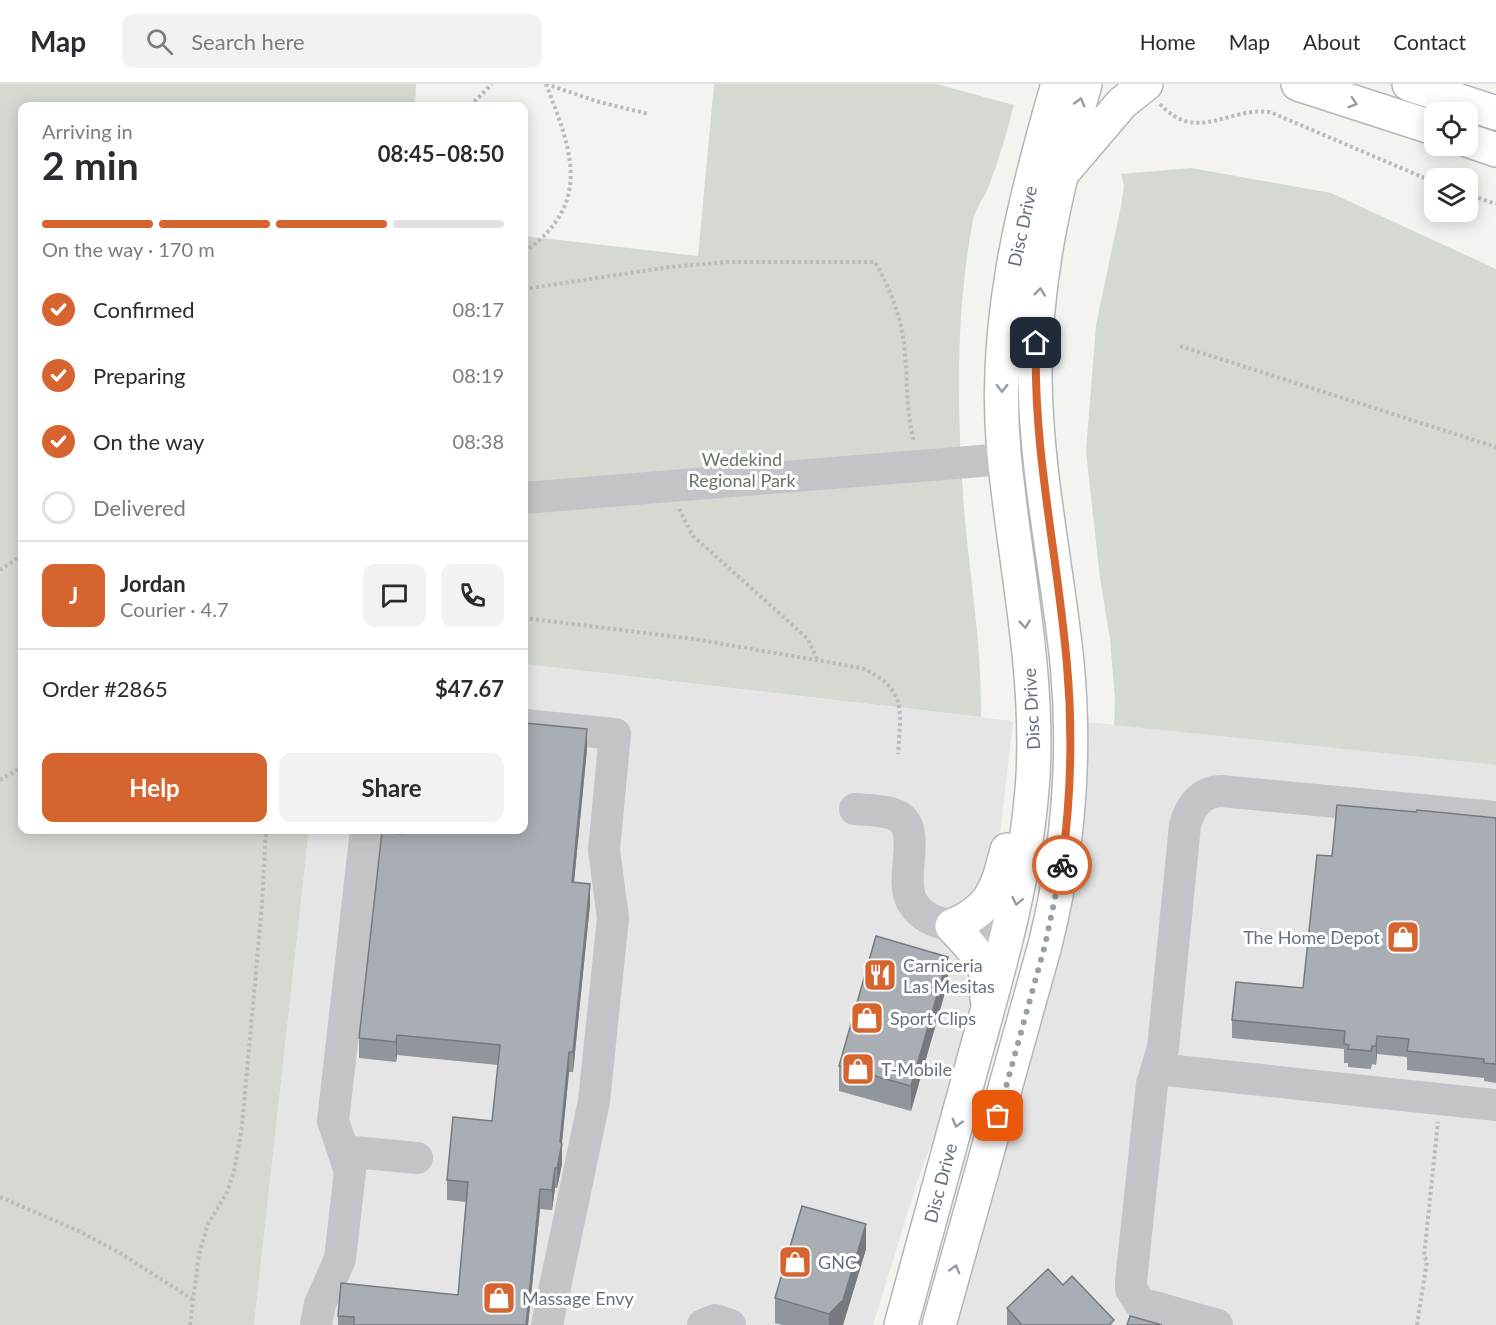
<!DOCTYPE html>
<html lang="en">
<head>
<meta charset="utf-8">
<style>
  :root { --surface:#fff; --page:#f2f2f3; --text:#2b2b33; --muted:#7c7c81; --line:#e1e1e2; --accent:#d6642e }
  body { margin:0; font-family:Lato,sans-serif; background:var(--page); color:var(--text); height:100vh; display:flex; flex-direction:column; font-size:22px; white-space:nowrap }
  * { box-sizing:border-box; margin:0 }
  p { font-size:20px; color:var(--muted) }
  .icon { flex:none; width:33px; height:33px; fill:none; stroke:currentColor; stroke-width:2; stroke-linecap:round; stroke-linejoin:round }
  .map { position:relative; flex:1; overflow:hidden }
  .side { position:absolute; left:18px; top:18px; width:510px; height:732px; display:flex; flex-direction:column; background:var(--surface); border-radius:12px; box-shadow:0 3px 15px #0003 }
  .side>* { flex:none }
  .controls { position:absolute; left:1424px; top:18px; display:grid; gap:12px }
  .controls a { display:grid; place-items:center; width:54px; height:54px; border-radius:12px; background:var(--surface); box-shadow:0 3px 15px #0003; font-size:30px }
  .pin { position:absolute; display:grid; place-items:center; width:51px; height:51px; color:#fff; margin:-26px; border-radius:12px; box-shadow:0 3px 9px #0006 }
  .courier { position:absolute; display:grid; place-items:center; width:60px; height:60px; margin:-30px; border:4px solid #d6642e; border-radius:50%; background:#fff; color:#222; box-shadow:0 2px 8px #0007 }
  .overview em { font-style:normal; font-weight:700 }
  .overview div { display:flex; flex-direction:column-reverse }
  .overview { display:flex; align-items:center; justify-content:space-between; height:102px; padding:0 24px }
  h1 { font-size:39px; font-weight:700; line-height:45px }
  .bar { display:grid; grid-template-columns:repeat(4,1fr); gap:9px 6px; align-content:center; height:72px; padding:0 24px }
  .bar i { height:8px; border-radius:4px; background:var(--line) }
  .bar .on { background:var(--accent) }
  .bar p { grid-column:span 4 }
  .line { display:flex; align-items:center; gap:15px; padding:0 24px; border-top:2px solid var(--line) }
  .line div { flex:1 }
  .round { display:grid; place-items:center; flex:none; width:63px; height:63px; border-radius:12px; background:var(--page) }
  ol { padding:0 24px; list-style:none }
  li { display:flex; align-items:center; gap:18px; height:66px }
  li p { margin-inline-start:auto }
  li .icon { padding:6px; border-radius:50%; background:var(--accent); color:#fff; stroke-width:4 }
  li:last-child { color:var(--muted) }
  li i { width:33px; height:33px; border:3px solid var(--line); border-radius:50% }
  .cta { display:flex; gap:12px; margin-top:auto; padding:12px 24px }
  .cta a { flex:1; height:69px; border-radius:12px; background:var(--accent); color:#fff; font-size:24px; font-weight:700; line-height:69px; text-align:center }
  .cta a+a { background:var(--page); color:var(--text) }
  header { display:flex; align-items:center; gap:36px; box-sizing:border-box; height:84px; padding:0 30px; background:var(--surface); border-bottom:2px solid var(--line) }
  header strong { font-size:28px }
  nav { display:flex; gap:33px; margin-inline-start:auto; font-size:21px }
  .search { width:420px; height:54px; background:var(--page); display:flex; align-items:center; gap:15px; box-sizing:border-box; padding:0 21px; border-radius:12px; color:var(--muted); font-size:22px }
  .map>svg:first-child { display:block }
</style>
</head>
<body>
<header>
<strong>Map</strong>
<div class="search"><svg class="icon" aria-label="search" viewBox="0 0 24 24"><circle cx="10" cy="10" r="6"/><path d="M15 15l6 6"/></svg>Search here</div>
<nav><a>Home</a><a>Map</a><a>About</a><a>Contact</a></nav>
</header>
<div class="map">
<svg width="1496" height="1241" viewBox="0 0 1496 1241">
  <rect width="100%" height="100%" fill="#f3f4f0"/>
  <path fill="#e4e5e4" d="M524,580L1013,637L996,786L999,819L943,1029L917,1098L873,1241H254L309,746H524Z
    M1087,638L1496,681V1241H956L1068,834L1083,735Z"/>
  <path fill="#d4dad1" d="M0,0H416L415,22H22V746H309L254,1241H0Z
    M714,0H936L1014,21C1007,47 1000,73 990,99C986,111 976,123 973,136C955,230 957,330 964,425C970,495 982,562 981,633L524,580V152L698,172Z
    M1191,84L1331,109L1496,185V681L1114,641L1115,615L1110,555L1100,494L1086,367L1096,241L1121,122L1124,102L1121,90Z"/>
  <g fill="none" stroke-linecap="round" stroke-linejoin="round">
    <defs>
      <path id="major" d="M1298,0L1434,44
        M1409,0L1496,29
        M1467,56L1496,66
        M1064,87L1122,19L1146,0
        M987,915C992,880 974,867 952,842C992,825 997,805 1007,766
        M901,1241C926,1151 951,1061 975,971C1001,878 1027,788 1033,692C1039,583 1014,476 1004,369C992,242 1023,120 1058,0
        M939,1241L1045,861C1068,769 1076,673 1067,578C1057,483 1036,389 1035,294C1034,193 1058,97 1085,0"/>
    </defs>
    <use href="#major" stroke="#b3b6b9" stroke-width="36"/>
    <path stroke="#b9bbbd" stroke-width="4" stroke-dasharray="3 3" stroke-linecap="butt" d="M546,0L599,18L649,30
      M1160,20C1197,60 1227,23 1270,28L1434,98
      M470,22L492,0
      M1467,110L1496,120
      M524,168C593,120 572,67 546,0
      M524,205L670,183L727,178H875C887,200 897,222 902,247C909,283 904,321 914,358
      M1180,262L1496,363
      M679,425L693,452L808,555L817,575
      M0,486L22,471
      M524,534L694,555L862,584C907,605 901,626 898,670
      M0,696L22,683
      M0,1113L79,1147L120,1169L192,1215
      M190,1241L199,1170L208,1140L226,1110L234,1088L242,1042L262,820L266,746
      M1417,1241L1427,1177L1424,1172L1438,1038"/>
    <path stroke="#c2c4c8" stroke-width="32" d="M524,414L1005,375
      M524,641L615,650L604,766L613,834L594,1017L547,1241
      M855,725C868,726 884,726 896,731C924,744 898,793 912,818C932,852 980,836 1006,861
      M1157,985L1496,1021
      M343,1067L417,1074
      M316,1241L320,1220L340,1175L350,1087L333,1037L366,746
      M703,1241L715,1236L730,1241
      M1217,1241L1140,1219L1131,1205V1197L1152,1000L1163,964L1185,741C1190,723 1200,708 1221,707L1496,733"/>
    <use href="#major" stroke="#fff" stroke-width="33"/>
  </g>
  <path fill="#90969b" d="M587,665L574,798L590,820L573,988H569L562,1060V1080L557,1104H555L552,1126L540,1125L528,1241H338V1232L458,1211L467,1118L447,1116V1096L492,1037L498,981L397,971L396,978L359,974V954L403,750Z
    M1416,728L1496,734V999L1484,997V994L1407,986V973L1377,970L1376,981L1372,980L1371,985L1348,983V979H1344V965L1232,954V936L1303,904L1332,772Z
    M948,898L911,1027L839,1007V982Z
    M866,1165L843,1241H782L775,1239V1214Z
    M1007,1224L1114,1241H1007Z"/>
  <path fill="#767a7e" d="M587,645V665L572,818V798Z
    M590,800V820L573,988V968Z
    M948,873V898L911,1027V1002Z
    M397,951V971L396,978V958Z
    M1377,952V970L1376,981V962Z
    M569,968V988L561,1066L562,1060V1080L557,1104V1084Z
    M555,1084V1104L552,1126V1106Z
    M540,1105V1125L528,1241H526Z
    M866,1140V1165L843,1241H829V1230Z"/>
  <path fill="#a8aeb4" stroke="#767a7e" stroke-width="1.5" d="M524,639L587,645L572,798L590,800L573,968H569L560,1058L562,1060L557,1084H555L552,1106L540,1105L526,1241H354V1233L338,1232L341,1199L458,1211L468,1098L447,1096L453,1033L492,1037L500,961L397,951L396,958L359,954L382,748L403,750V746H524Z
    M1337,721L1416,728L1417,726L1496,734V980L1484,979V975L1407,967L1409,955L1377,952L1376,962H1372L1371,967L1348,965L1349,961L1344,960L1345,947L1232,936L1236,898L1303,904L1317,771L1332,772Z
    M876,852L948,873L911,1002L839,982Z
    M802,1122L866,1140L843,1216L829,1230L775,1214Z
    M1048,1185L1063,1201L1072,1192L1114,1236L1109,1241H1022L1007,1224Z
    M1130,1232L1162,1241H1127Z"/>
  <defs><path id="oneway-chevron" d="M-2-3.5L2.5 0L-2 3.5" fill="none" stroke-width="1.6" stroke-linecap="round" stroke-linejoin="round" transform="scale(1.5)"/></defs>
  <g stroke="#939ca5">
    <use href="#oneway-chevron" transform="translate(1080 18) rotate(-75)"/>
    <use href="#oneway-chevron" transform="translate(1353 19) rotate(18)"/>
    <use href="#oneway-chevron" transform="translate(1040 208) rotate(-84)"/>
    <use href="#oneway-chevron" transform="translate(1002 304) rotate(90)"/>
    <use href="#oneway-chevron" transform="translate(1025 540) rotate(84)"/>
    <use href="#oneway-chevron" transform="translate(1017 817) rotate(102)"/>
    <use href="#oneway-chevron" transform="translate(957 1039) rotate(105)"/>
    <use href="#oneway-chevron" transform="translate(955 1185) rotate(-74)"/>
  </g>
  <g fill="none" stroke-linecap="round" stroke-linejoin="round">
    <path stroke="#979fa7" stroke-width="6" stroke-dasharray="0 10.8" d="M998,1032L1045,861L1062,781"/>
    <path stroke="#d6642e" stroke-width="8" d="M1036,259C1033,368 1058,473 1067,581C1073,648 1071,714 1062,781"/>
  </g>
  <defs>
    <symbol id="shop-square" viewBox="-11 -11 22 22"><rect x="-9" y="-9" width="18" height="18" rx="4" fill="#d6642e" stroke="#fff"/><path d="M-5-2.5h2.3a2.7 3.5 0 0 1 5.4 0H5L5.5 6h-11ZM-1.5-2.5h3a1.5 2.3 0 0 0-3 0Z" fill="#fff"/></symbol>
    <symbol id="restaurant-square" viewBox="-11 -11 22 22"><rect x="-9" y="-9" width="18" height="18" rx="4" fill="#d6642e" stroke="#fff"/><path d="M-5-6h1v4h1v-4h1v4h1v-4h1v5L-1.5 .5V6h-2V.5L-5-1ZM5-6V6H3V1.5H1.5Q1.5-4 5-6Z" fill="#fff"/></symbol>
  </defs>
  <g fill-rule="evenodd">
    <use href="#shop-square" x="1384" y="834" width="38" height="38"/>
    <use href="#restaurant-square" x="861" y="872" width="38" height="38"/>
    <use href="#shop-square" x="848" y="915" width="38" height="38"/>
    <use href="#shop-square" x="839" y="966" width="38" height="38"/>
    <use href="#shop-square" x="776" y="1159" width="38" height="38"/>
    <use href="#shop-square" x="480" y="1195" width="38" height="38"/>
  </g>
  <g text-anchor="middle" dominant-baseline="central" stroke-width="6" stroke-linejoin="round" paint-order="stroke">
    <g font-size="18" fill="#65717f" stroke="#fff">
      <text transform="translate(1022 142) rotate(-78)">Disc Drive</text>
      <text transform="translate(1031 625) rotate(-93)">Disc Drive</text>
      <text transform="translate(940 1099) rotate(-75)">Disc Drive</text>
    </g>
    <g font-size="18" fill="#657763" stroke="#fff">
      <text x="742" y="375">Wedekind<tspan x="742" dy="21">Regional Park</tspan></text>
    </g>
    <g font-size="18" fill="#65717f" stroke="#fff" text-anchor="start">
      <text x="1380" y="853" text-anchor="end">The Home Depot</text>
      <text x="903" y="881">Carniceria<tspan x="903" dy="21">Las Mesitas</tspan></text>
      <text x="890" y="934">Sport Clips</text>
      <text x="881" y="985">T-Mobile</text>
      <text x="818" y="1178">GNC</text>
      <text x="522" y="1214">Massage Envy</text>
    </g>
  </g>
</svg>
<div class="controls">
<a><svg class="icon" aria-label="locate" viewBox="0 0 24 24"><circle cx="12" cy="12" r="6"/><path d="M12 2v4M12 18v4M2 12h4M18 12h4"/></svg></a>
<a><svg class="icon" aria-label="layers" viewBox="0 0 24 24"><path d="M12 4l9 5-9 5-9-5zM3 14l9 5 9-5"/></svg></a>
</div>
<div class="pin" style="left:998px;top:1032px;background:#ea580c"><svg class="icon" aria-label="bag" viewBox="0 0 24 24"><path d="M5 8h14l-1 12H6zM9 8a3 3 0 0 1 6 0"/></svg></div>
<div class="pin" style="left:1036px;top:259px;background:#1f2937"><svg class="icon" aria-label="home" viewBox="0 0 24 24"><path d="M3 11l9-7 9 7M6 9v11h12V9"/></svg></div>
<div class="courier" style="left:1062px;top:781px"><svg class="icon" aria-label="bike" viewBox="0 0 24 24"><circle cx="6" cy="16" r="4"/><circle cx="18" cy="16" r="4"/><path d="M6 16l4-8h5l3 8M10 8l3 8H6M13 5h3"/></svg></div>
<section class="side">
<div class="overview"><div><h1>2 min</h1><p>Arriving in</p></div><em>08:45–08:50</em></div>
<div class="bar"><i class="on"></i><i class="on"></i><i class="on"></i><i></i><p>On the way · 170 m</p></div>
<ol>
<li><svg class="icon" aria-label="check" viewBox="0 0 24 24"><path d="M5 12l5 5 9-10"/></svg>Confirmed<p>08:17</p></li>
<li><svg class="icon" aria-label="check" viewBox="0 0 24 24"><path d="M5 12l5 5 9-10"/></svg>Preparing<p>08:19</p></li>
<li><svg class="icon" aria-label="check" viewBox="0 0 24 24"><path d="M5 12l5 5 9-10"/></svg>On the way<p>08:38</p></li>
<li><i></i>Delivered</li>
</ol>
<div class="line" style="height:108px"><b class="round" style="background:var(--accent);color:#fff">J</b><div><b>Jordan</b><p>Courier · 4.7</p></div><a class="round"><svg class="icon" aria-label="chat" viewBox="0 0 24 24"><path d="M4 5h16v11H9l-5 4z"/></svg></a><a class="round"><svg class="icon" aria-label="phone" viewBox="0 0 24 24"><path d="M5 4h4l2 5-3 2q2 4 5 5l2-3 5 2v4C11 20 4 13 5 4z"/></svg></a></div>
<div class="line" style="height:78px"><div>Order #2865</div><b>$47.67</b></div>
<div class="cta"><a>Help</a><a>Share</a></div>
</section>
</div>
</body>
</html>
